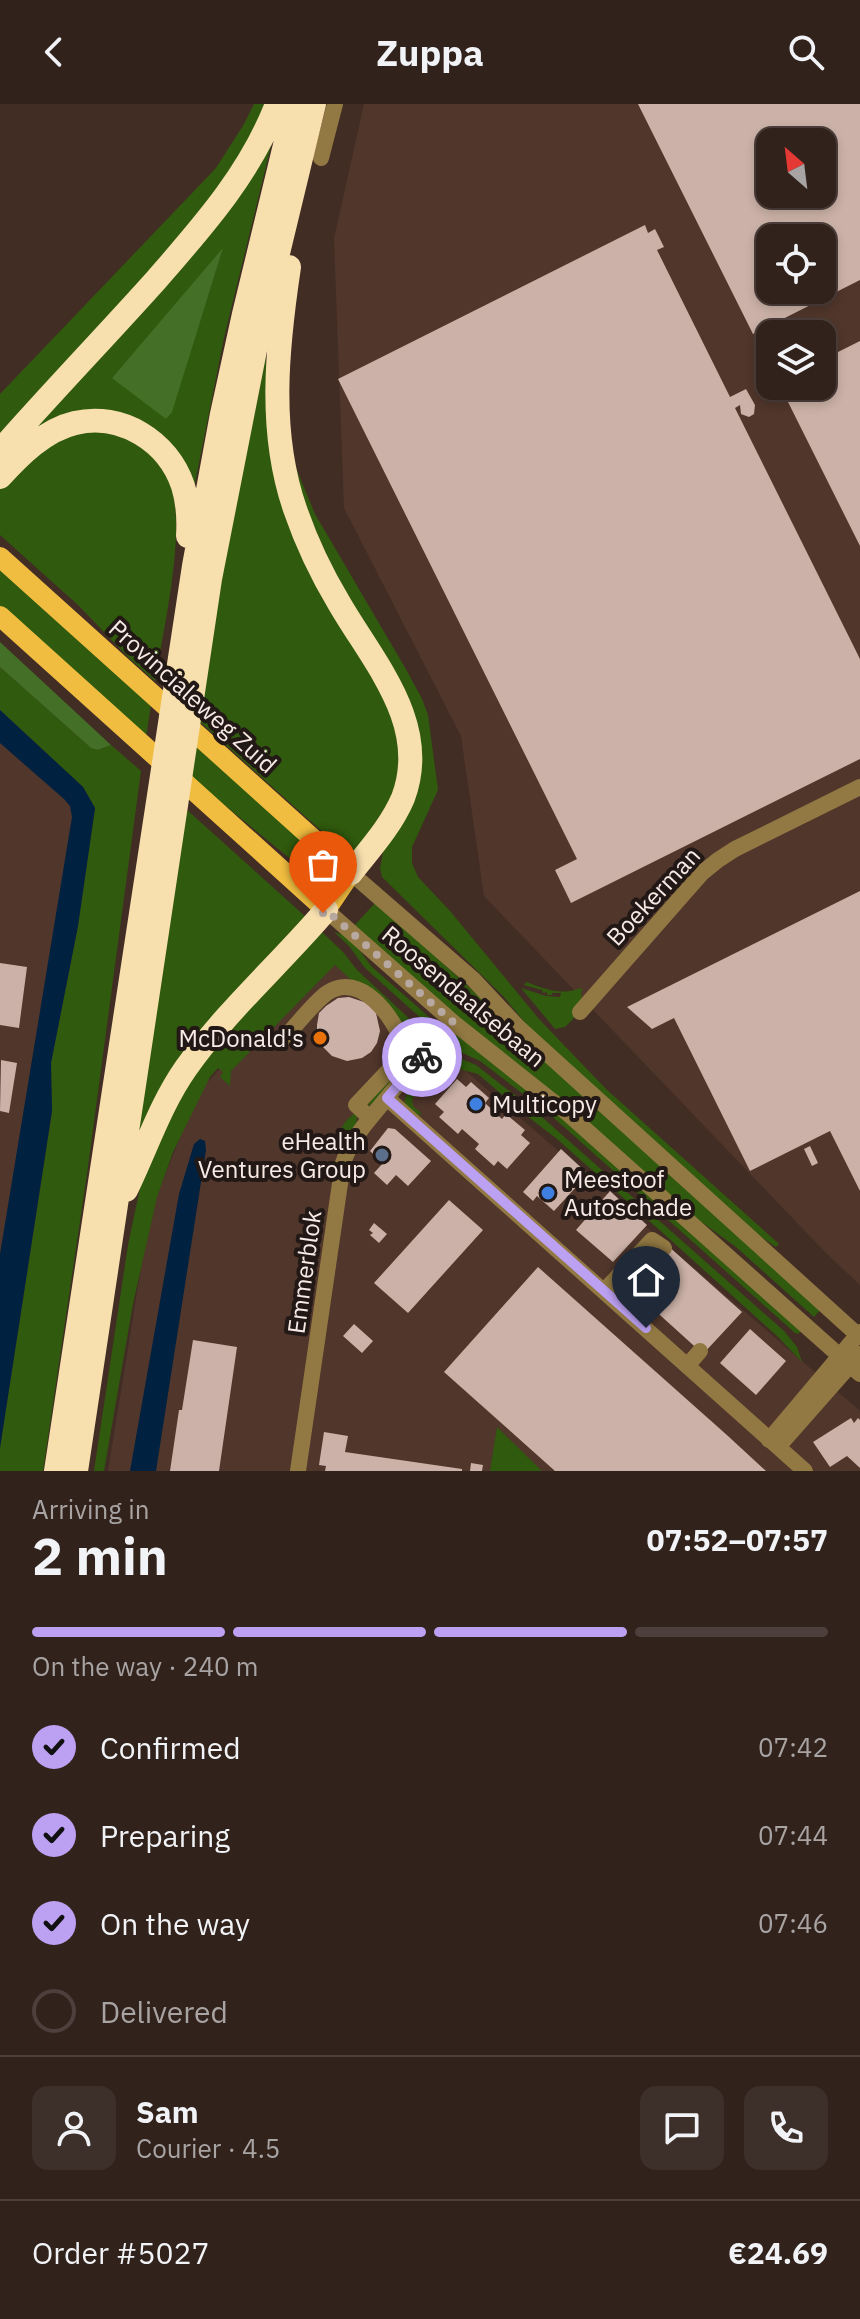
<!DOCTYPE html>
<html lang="en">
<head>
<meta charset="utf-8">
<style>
  :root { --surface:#32221c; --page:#3d2f29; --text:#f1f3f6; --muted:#a8a4a3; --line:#4d3f3b; --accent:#bca0f2 }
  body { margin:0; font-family:"IBM Plex Sans",sans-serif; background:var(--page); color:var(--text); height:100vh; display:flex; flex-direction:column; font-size:30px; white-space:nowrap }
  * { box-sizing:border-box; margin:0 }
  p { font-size:26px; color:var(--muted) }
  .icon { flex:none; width:44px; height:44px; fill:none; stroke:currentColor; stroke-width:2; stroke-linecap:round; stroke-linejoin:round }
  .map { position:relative; height:1367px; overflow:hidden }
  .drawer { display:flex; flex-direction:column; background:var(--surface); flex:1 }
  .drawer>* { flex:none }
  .needle { width:52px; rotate:332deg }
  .buttons { position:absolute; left:756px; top:24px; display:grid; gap:16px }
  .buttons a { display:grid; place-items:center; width:80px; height:80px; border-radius:16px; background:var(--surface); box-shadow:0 4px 12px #0003,0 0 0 2px var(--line); font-size:40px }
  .pin { position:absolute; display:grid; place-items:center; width:68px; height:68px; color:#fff; margin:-82px -34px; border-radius:50% 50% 50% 0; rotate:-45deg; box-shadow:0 0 8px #0007 }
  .pin .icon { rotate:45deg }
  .courier { position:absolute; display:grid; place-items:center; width:80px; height:80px; margin:-40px; border:6px solid #bca0f2; border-radius:50%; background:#fff; color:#222; box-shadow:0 2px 10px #0007 }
  .headline em { font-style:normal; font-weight:800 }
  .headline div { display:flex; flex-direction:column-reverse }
  .headline { display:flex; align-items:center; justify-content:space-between; height:136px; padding:0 32px }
  h1 { font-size:52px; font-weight:800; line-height:60px }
  .bar { display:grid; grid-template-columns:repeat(4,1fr); gap:12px 8px; align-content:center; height:96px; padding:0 32px }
  .bar i { height:10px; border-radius:6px; background:var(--line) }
  .bar .selected { background:var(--accent) }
  .bar p { grid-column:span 4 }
  .line { display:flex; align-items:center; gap:20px; padding:0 32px; border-top:2px solid var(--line) }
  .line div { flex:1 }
  .round { display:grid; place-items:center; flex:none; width:84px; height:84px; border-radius:16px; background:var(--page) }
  ol { padding:0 32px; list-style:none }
  li { display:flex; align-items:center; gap:24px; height:88px }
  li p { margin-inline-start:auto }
  li .icon { padding:8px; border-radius:50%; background:var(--accent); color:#111; stroke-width:4 }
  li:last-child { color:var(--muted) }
  li i { width:44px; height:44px; border:4px solid var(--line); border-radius:50% }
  header { display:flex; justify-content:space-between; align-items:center; height:104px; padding:0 32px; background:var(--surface); font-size:36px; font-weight:800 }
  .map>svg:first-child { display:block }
</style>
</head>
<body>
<header><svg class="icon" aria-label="back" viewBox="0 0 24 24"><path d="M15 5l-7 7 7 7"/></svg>Zuppa<svg class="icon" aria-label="search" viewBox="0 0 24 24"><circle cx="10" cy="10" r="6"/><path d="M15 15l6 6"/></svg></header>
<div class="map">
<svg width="860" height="1367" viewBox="0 0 860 1367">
  <rect width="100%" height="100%" fill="#422d25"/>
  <path fill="#50362b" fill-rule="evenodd" d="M364,0H860V1181L826,1149L484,792L461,632L344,404L334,135ZM770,38H822V90H770ZM770,134H822V186H770ZM770,230H822V282H770Z
    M0,577L74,688L102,810L15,1367H0Z
    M330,850L860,1307V1367H108L150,1109L198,988Z"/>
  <path fill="#305a0d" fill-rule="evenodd" d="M254,0H267L229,70L199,112L0,334V290L216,64L244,20Z
    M280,5L224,234L193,389L143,322L29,330ZM222,147L205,201L112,274Z
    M265,246L271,326L375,565L403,643L395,690L354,750L346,749L199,617L230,420Z
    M110,327C120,331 135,334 144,341C151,349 163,360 167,370C190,415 163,526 155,577L130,555L78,501L0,431V378L36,348L80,328Z
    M296,364L315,410L407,567L422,595L428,611L438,686L412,743V759L418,773L450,807L539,915L606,985L779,1140L776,1143L748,1124L540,937L504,893L382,773L380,765L383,748L420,672L303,396Z
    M0,465L151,601L146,634L0,503Z
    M0,563L91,644L98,646L111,641L141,667L87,1070L43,1367H0V1344L52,1008L51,959L78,822L95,704L83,683L0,606Z
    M195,640L318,749L304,766L190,673Z
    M186,705L308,815L134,1050Z
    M376,798L821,1205L814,1213L736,1143L685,1106L452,910L355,821Z
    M322,828L343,848L357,866L428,932C411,954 392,993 367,1002L402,953L399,920L335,861L231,967L230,982L220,973L223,968L218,964L210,973L173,1048L157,1093L133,1200L104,1367H94L128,1141L143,1070L195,962Z
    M334,828L346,832L353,837L371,862L429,913L434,926L365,864L349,842Z
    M526,878C546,885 561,892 581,884L583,887H581L582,896L573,906L574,914L565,923L555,925L521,884L546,892L560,893L561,889H552V891H547V888L543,889L542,886L524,881Z
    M456,928L541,995L802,1226L798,1230L795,1229L554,1014L480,957L458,947L446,938Z
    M446,948L476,961L534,1006L784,1227L797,1243L802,1258L777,1232L664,1130L557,1035L527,1012L478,970L443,961L412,995L413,1002L422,1010L416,1011L404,998L411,979Z
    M356,1009C360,1027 346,1038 336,1050L332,1049C337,1034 342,1016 356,1009Z
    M497,1323L542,1367H490Z"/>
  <path fill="#446f26" d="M223,144L172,308L166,315L112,274Z
    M0,538L111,641L98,646L91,644L0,563Z"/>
  <path fill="#00213f" d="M0,606L83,683L95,704L78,822L51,959L52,1007L0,1344V1150L72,713L70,702L64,695L0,639Z
    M200,1035L205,1037L206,1046L156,1367H130L179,1090L194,1040Z"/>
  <path fill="#cbb1a7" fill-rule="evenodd" d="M638,0H860V176L753,230ZM770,38H822V90H770ZM770,134H822V186H770Z
    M645,121L648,129L655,125L664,143L657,146L730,293L746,285L755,301L754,310L749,313L741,310L740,301L735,304L860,555V655L571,799L555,766L577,755L338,275Z
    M860,237V442L780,282H822V256Z
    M860,787V1087L830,1027L750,1067L674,914L652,925L627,903Z
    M0,859L27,863L19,924L0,921Z
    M349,893L367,899L376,909L380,927L377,939L371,948L362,954L347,957L332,952L321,941L317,932V921L319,909L326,902L338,894Z
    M1,956L17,959L9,1009L0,1007Z
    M457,975L466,983L471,978L489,994L485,999L502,1015L506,1010L525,1026L521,1031L530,1039L507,1065L498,1057L494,1062L475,1045L479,1040L462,1025L458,1030L439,1013L444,1008L435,1000Z
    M388,1024L395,1025L431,1057L408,1082L396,1071L387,1081L374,1069L383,1059L370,1047Z
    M810,1042L818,1059L812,1062L804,1045Z
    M561,1045L588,1070L554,1107L537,1092L533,1097L523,1088Z
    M610,1087L647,1121L613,1158L576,1126Z
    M449,1096L483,1126L408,1209L374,1179Z
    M374,1119L387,1130L379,1139L370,1131L373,1129L369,1126Z
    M667,1141L742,1208L703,1250L629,1183Z
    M538,1163L728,1332L766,1367H555L444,1268Z
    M354,1220L373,1237L362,1249L343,1232Z
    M750,1225L786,1257L756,1291L720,1259Z
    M193,1236L237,1243L219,1367H170L179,1306H182Z
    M851,1314L854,1319L858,1314L860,1316V1364L847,1352L830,1363L813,1338Z
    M324,1328L348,1332L345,1348L462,1365V1367H325L326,1362L319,1361Z
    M471,1359L483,1361L482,1367H470Z"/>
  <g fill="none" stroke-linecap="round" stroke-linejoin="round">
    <path stroke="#927943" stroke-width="16" d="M321,54L335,0
      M351,769L473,875L519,924L860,1233
      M326,806L454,919L566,1008L860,1270
      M580,908L702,769L718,756L735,745L860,683
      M284,934C296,922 314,898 327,889C360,866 395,914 403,941L389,966L356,1001L370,1014
      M387,994L805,1367
      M604,1187L652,1136L664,1144
      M687,1262L700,1247
      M769,1336L860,1228
      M778,1343L860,1250
      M298,1367L343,1059C352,1033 369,1016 386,995C407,969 430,944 454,919"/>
    <path stroke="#f1bd40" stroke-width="20" d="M0,453L351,769L326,806L0,512"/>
    <path stroke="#f7dfae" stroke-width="24" d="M289,163C277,243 268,327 295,405C306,437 321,469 339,499C373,558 431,620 403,694C391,722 370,745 351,769
      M0,347C51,289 105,233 157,175C204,121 251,68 277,0
      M0,373C20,351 45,326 75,319C121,308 168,337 183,382C188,398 189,415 188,432
      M126,1086C146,1045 160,1001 186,964C227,906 280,860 326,806
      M56,1367L194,462L222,310L244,210L295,0
      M76,1367L210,475L257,236L314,0"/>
  </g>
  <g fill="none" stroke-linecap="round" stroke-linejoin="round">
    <path stroke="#b8a8a2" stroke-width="8" stroke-dasharray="0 14.4" d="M323,809L326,806L454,919L422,953"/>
    <path stroke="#bca0f2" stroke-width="10" d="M422,953L387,994L646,1224"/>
  </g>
  <circle fill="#e8710a" stroke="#221815" stroke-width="3" cx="320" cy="934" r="8"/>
  <g fill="#3f7fe0" stroke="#221815" stroke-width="3">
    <circle cx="476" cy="1000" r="8"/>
    <circle cx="548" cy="1089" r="8"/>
  </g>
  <circle fill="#5c6f8a" stroke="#221815" stroke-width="3" cx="382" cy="1051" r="8"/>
  <g text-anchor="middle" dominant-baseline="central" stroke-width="8" stroke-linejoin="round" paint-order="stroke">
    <g font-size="24" fill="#f8eae5" stroke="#221815">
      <text transform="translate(193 592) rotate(42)">Provincialeweg Zuid</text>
      <text transform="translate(653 792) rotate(-47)">Boekerman</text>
      <text transform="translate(464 892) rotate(40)">Roosendaalsebaan</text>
      <text transform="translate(304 1168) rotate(-82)">Emmerblok</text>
    </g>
    <g font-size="24" fill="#f8eae5" stroke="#221815" text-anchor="end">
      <text x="304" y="934">McDonald's</text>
      <text x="492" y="1000" text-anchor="start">Multicopy</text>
      <text x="366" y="1037">eHealth<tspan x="366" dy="28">Ventures Group</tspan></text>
      <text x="564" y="1075" text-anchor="start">Meestoof<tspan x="564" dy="28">Autoschade</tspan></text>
    </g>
  </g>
</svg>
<div class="buttons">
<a><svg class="needle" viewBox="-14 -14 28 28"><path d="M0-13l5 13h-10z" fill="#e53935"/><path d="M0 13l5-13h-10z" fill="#a8a4a3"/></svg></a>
<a><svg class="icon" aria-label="locate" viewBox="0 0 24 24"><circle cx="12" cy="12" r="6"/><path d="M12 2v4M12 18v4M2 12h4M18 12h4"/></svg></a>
<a><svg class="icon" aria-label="layers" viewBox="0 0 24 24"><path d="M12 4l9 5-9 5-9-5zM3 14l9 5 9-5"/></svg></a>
</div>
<div class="pin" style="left:323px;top:809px;background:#ea580c"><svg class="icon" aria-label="bag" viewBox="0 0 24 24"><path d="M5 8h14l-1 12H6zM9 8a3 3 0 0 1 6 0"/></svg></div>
<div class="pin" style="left:646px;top:1224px;background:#1f2937"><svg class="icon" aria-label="home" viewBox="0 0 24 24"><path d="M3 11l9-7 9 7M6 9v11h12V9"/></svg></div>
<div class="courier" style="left:422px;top:953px"><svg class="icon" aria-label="bike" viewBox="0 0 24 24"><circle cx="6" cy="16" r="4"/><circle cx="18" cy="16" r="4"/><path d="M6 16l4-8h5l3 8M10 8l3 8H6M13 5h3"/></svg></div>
</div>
<section class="drawer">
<div class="headline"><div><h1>2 min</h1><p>Arriving in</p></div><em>07:52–07:57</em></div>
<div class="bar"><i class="selected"></i><i class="selected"></i><i class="selected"></i><i></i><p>On the way · 240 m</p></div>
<ol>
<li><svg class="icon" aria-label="check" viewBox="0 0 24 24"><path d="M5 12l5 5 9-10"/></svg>Confirmed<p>07:42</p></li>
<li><svg class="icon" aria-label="check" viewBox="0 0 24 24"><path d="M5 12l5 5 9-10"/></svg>Preparing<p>07:44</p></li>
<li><svg class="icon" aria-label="check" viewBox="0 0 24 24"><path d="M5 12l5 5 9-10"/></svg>On the way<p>07:46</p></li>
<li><i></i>Delivered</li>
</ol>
<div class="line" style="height:144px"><a class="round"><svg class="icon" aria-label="person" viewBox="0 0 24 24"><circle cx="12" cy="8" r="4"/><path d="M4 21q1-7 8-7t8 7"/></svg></a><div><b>Sam</b><p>Courier · 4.5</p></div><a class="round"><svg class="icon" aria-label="chat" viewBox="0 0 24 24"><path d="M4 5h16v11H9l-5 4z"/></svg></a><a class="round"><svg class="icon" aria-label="phone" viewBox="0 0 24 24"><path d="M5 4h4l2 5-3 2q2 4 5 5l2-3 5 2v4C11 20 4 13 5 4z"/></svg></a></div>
<div class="line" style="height:104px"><div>Order #5027</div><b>€24.69</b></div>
</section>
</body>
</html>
